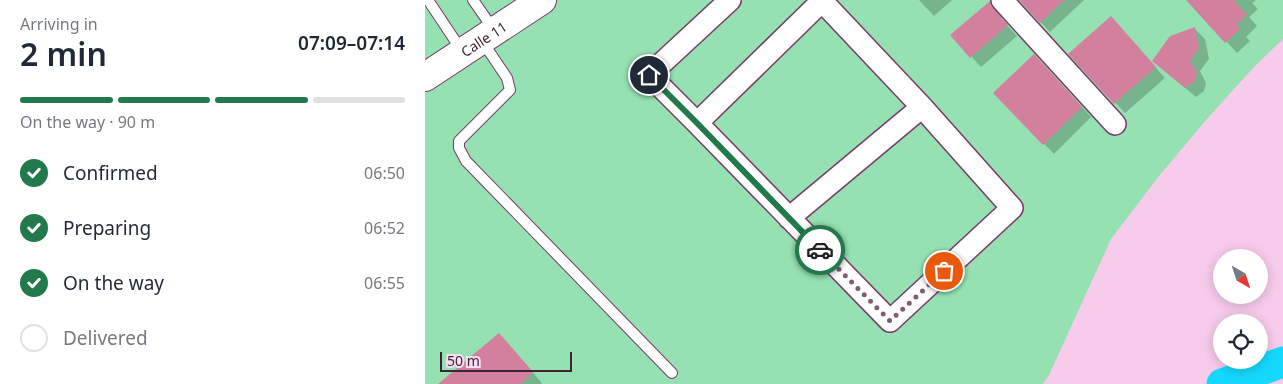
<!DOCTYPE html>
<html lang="en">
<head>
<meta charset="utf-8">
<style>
  :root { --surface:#fff; --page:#f2f2f3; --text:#1f2937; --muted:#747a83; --line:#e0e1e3; --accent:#22794c }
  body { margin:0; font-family:"Noto Sans",sans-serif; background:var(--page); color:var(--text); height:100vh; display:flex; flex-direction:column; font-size:19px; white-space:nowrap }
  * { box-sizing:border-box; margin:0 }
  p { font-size:16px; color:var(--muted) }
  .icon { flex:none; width:28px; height:28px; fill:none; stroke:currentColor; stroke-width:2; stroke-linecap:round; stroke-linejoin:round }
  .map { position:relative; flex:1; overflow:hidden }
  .drawer { display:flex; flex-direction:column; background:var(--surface); width:425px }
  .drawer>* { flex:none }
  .needle { width:32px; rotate:141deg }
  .controls { position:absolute; left:788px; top:249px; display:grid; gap:10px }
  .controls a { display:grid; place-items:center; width:55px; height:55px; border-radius:50%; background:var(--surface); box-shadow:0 2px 12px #0003; font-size:25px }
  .scale { position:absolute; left:15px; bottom:12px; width:132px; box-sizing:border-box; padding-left:5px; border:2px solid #3e2238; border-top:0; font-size:14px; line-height:18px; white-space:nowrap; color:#3e2238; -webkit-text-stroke:4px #fbddf2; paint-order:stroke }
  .pin { position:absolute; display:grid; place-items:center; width:42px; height:42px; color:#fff; margin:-21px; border:2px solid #fff; border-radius:50%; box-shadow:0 1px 5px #0007 }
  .courier { position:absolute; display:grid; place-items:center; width:50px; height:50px; margin:-25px; border:4px solid #22794c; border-radius:50%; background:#fff; color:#222; box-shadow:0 1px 6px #0007 }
  .overview em { font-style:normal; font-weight:600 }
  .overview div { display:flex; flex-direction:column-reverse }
  .overview { display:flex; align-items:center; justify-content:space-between; height:85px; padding:0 20px }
  h1 { font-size:32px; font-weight:600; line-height:38px }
  .bar { display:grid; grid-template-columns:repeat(4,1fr); gap:8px 5px; align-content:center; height:60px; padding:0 20px }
  .bar i { height:6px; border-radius:4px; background:var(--line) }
  .bar .selected { background:var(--accent) }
  .bar p { grid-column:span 4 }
  ol { padding:0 20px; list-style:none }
  li { display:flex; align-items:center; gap:15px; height:55px }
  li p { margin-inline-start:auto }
  li .icon { padding:5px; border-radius:50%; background:var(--accent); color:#fff; stroke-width:4 }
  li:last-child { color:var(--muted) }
  li i { width:28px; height:28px; border:2px solid var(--line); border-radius:50% }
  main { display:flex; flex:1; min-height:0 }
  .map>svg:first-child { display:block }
</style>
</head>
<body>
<main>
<section class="drawer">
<div class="overview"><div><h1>2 min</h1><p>Arriving in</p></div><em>07:09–07:14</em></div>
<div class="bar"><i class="selected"></i><i class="selected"></i><i class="selected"></i><i></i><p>On the way · 90 m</p></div>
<ol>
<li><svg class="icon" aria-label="check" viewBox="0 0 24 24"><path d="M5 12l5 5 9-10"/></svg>Confirmed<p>06:50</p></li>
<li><svg class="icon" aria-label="check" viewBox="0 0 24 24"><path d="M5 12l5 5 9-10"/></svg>Preparing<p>06:52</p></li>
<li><svg class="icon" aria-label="check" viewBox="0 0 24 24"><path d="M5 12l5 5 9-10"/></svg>On the way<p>06:55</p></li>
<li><i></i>Delivered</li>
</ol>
</section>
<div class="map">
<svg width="858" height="384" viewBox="0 0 858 384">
  <rect width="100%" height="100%" fill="#f7cbeb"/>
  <path fill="#95e1b2" d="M0,0H858V39L830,66L781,120L734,176L686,239L624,375L618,384H0Z"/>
  <path fill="#0003" d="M494,0H527L509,16Z
    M595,0H659L625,32Z
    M763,0H831L827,3L833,9L824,17L832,26L821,37L825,41L812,53Z
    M565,2L575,12L577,20L592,36L556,67L527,35Z
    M696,28L740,78L700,113L645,54Z
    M770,29L780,39L784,59L775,71L781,83L779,91L771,97L739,70Z
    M619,65L666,117L629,154L570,93Z
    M83,344L117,383L116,384H27Z"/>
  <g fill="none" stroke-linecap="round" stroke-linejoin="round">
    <path stroke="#16d8fd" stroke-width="31" d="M797,384L858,362"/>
  </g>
  <path fill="#d3809f" d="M594,0H639L615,23Z
    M761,0H809L822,15L811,25L815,29L800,43Z
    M565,1L568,8L583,25L545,58L525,35Z
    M686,16L731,67L689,104L643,54Z
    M770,27L774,48L765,61L772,72L770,81L760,88L727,61L745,36Z
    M609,54L657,107L618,145L568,93Z
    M74,333L108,372L96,384H13Z"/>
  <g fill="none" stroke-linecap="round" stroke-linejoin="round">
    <defs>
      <path id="lane" d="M3,0L37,51
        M48,0L69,30
        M57,41L82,78L85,90L34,141V148L41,161L247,373"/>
      <path id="street" d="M305,0L224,75L272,123L465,321L587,208L497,107L396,0
        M577,0L690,124
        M272,123L397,1
        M364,218L497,107"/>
      <g id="secondary">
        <path id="s1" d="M0,77L117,0"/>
      </g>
    </defs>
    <use href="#lane" stroke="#793b6c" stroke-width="12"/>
    <use href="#street" stroke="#793b6c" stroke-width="24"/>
    <use href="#secondary" stroke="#793b6c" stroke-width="30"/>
    <use href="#lane" stroke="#fff" stroke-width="10"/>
    <use href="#street" stroke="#fff" stroke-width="21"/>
    <use href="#secondary" stroke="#fff" stroke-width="28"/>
  </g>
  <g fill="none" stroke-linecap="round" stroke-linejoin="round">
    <path stroke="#7f5d77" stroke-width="5" stroke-dasharray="0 9" d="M395,250L465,321L519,271"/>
    <path stroke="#22794c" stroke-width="6" d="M224,75L272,123L395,250"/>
  </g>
  <g text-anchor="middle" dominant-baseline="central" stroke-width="4" stroke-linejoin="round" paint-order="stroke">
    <g font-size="14" fill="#3e2238" stroke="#fbddf2">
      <text stroke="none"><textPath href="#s1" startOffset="70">Calle 11</textPath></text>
    </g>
  </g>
</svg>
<div class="controls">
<a><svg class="needle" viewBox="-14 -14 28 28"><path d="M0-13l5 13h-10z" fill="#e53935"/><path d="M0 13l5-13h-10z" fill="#747a83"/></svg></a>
<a><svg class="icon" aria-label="locate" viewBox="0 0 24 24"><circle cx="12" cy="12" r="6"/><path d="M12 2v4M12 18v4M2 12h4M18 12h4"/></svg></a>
</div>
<div class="scale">50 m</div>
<div class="pin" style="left:519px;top:271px;background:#ea580c"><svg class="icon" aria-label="bag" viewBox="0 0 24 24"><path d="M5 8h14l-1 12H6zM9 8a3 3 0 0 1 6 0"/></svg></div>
<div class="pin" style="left:224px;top:75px;background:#1f2937"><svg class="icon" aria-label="home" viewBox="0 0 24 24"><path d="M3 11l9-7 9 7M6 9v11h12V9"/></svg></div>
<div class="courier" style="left:395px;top:250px"><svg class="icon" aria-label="car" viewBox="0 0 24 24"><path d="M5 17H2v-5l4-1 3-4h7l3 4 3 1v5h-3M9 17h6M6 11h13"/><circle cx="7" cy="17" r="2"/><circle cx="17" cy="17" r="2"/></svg></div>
</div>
</main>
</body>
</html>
